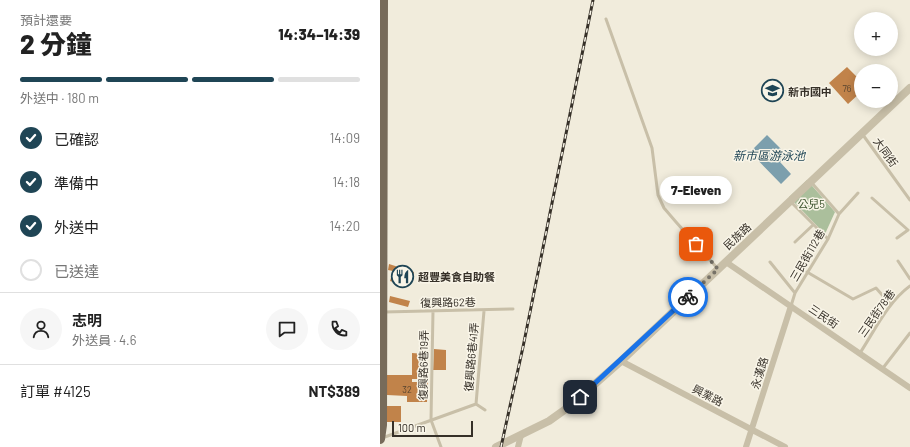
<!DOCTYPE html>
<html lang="zh-TW">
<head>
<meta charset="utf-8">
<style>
  :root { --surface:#fff; --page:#f6f6f6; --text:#222; --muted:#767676; --line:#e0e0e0; --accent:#1f4555 }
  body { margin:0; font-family:Barlow,"Noto Sans TC",sans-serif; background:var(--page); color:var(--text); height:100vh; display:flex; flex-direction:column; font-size:15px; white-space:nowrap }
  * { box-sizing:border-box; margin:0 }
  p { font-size:13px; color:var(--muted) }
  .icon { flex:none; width:22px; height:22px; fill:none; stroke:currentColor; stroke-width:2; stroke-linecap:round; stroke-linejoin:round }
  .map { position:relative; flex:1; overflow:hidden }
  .side { display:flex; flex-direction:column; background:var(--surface); width:380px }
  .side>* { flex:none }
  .fabs { position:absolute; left:474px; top:12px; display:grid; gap:8px }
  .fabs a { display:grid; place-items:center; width:44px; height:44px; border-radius:50%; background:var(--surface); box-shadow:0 2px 10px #0003; font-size:20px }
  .scale { position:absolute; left:12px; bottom:10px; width:81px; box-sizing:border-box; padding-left:4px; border:2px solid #363028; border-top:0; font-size:11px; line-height:14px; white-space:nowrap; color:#363028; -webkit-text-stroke:3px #f9f5e8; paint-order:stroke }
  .pin { position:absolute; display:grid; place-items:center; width:34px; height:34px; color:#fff; margin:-17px; border-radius:8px; box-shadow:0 2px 6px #0006 }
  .courier { position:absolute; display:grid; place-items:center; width:40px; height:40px; margin:-20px; border:3px solid #1a73e8; border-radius:50%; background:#fff; color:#222; box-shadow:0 1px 5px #0007 }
  .bubble { position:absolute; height:28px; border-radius:14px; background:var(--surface); box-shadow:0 2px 10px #0003; font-size:13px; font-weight:800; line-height:28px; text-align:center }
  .summary em { font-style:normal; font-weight:800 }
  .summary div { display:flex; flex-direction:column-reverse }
  .summary { display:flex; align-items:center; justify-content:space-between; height:68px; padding:0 20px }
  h1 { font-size:26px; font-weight:800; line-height:30px }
  .bar { display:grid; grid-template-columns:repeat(4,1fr); gap:6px 4px; align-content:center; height:48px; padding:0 20px }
  .bar i { height:5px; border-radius:3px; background:var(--line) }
  .bar .current { background:var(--accent) }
  .bar p { grid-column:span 4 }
  .line { display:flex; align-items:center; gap:10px; padding:0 20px; border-top:1px solid var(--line) }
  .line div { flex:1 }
  .round { display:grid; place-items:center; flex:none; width:42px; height:42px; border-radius:21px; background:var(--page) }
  ol { padding:0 20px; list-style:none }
  li { display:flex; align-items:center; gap:12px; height:44px }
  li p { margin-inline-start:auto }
  li .icon { padding:4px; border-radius:50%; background:var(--accent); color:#fff; stroke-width:4 }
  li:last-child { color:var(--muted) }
  li i { width:22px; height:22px; border:2px solid var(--line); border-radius:50% }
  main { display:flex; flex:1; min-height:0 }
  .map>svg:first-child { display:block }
</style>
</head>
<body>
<main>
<section class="side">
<div class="summary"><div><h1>2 分鐘</h1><p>預計還要</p></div><em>14:34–14:39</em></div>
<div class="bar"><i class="current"></i><i class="current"></i><i class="current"></i><i></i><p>外送中 · 180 m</p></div>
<ol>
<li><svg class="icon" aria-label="check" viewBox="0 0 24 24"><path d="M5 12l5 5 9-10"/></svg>已確認<p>14:09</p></li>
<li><svg class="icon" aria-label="check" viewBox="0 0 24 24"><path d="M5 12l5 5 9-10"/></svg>準備中<p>14:18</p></li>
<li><svg class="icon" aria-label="check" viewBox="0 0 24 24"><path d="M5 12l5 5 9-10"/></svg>外送中<p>14:20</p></li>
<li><i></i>已送達</li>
</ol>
<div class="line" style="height:72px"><a class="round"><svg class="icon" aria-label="person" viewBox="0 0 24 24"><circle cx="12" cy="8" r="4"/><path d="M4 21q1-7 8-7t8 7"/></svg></a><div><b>志明</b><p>外送員 · 4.6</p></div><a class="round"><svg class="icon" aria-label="chat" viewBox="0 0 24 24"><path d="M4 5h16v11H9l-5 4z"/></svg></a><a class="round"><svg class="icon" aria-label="phone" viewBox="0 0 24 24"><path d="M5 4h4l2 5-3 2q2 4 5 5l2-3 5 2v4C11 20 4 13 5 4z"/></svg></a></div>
<div class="line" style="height:52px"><div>訂單 #4125</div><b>NT$389</b></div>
</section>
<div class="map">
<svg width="530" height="447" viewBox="0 0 530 447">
  <rect width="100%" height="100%" fill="#f1ecdc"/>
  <path fill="#abbf9c" d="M427,180L455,212L445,234L409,197Z"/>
  <path fill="#7c9fad" d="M387,135L407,155L400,162L411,174L401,184L370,152Z"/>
  <path fill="#c1834a" d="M467,67L481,81V92L468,104L449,83Z
    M9,264L34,272L31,284L27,283L26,286L10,281L13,271L8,270Z
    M10,296L30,301L28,307L9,302Z
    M54,349L66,350V370H53Z
    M32,353L45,354L44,379H32V382H48L47,402H27V396L7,395V375H32Z
    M7,406H21V422H7Z"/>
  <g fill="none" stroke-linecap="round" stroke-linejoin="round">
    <path stroke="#c8bfa8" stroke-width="3" d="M226,19L272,148L278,195L284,208L296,222L338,269
      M483,135L530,200
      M431,182L459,214
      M492,198L528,230
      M411,202L448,239
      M517,238L528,230
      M415,242L433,225
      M518,261L530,279
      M390,262L415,293
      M427,272L473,299L496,288L511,305
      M411,306L415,293L448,239L459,214L478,193
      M53,311L51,420L61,447
      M4,312L133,309
      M480,353C495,330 508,302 530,286
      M503,368L530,333
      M96,404L104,311
      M96,404L105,410
      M2,438L96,404"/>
    <path stroke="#c8bfa8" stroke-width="6" d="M346,262L530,388
      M241,361L405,447
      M138,447L141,435
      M366,447L411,306"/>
    <path stroke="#c8bfa8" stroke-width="8" d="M116,447L169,421L190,406L241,361L530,88"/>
    <path stroke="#776b5a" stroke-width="10" d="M0,439L2,425L3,0"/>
    <defs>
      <path id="rail" d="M121,447L143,347L213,0"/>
    </defs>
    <use href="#rail" stroke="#363028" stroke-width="3"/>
    <use href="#rail" stroke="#f9f5e8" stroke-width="1.5" stroke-dasharray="4.5" stroke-linecap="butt"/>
  </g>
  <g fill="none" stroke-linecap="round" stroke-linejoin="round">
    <path stroke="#777267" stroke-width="4" stroke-dasharray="0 7.2" d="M308,297L338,269L316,244"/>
    <path stroke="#1a73e8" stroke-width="5" d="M200,397L308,297"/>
  </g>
  <defs>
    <symbol id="school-ring" viewBox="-11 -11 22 22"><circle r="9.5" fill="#f9f5e8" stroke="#1f4555" stroke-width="1.5"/><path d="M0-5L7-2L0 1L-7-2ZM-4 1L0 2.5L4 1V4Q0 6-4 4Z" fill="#1f4555"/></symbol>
    <symbol id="restaurant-ring" viewBox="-11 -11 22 22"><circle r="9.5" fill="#f9f5e8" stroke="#1f4555" stroke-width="1.5"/><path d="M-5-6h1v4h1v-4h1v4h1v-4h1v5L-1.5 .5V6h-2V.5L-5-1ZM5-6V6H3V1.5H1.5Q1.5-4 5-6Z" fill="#1f4555"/></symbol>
  </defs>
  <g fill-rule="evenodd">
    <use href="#school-ring" x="380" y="78" width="25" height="25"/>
    <use href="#restaurant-ring" x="10" y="264" width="25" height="25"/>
  </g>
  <g text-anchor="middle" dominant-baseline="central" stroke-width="3" stroke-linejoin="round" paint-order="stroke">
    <g font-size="9" fill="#594530">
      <text x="467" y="88">76</text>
      <text x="27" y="389">32</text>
    </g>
    <g font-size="11" font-weight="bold" fill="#363028" stroke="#f9f5e8" text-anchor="start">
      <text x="408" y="91">新市國中</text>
      <text x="38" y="276">超豐美食自助餐</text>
    </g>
    <g font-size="11" fill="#363028" stroke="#f9f5e8">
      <text transform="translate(506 152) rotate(54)">大同街</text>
      <text transform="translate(357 236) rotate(-43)">民族路</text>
      <text transform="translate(427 255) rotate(-60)">三民街112巷</text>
      <text transform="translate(68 302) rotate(-1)">復興路62巷</text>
      <text transform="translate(496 313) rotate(-55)">三民街78巷</text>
      <text transform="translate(444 316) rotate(34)">三民街</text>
      <text transform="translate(91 357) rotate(-85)">復興路6巷41弄</text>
      <text transform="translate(43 365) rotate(-89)">復興路6巷19弄</text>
      <text transform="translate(379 373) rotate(-73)">永漢路</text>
      <text transform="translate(328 395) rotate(27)">興業路</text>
    </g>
    <g font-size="11" fill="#3c532d" stroke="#f9f5e8">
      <text x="431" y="203">公兒5</text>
    </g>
    <g font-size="12" font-style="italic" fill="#1f4555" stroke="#f9f5e8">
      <text x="389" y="155">新市區游泳池</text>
    </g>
  </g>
</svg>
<div class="fabs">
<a>+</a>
<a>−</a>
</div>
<div class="scale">100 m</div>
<div class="pin" style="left:316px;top:244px;background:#ea580c"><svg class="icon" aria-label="bag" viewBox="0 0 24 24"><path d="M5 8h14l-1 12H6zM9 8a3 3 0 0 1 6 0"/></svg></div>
<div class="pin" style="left:200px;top:397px;background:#1f2937"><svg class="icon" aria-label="home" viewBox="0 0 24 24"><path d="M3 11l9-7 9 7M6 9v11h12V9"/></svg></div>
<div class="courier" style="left:308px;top:297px"><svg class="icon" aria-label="bike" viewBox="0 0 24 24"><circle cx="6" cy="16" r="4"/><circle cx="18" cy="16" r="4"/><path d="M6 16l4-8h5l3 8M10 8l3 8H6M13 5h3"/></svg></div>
<div class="bubble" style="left:280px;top:176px;width:72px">7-Eleven</div>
</div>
</main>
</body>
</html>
